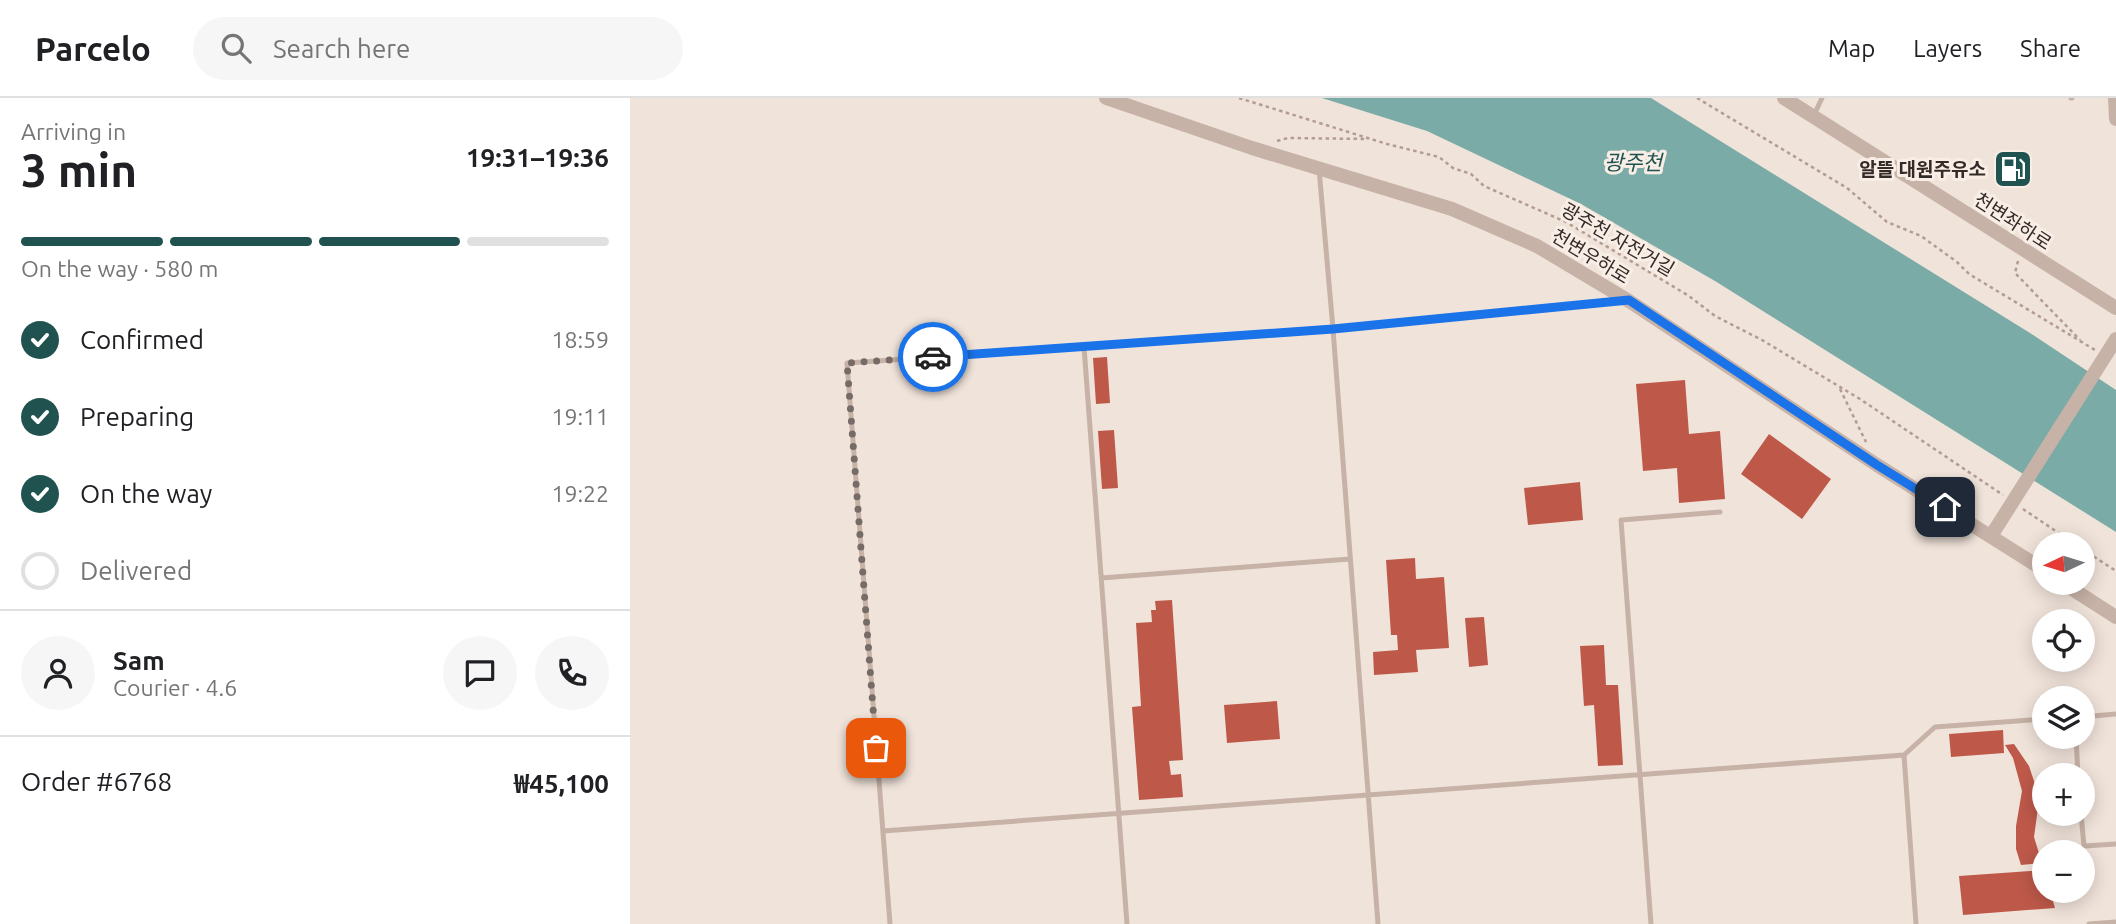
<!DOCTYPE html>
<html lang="en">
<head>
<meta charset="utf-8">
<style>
  :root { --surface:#fff; --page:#f6f6f6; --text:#202124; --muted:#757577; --line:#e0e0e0; --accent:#205350 }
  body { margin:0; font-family:Ubuntu,"Noto Sans KR",sans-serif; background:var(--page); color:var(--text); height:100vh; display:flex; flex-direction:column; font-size:26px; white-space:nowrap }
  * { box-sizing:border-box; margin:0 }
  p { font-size:23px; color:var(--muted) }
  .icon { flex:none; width:38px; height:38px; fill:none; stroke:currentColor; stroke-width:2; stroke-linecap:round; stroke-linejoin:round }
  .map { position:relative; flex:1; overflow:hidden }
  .side { display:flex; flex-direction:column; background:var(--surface); width:630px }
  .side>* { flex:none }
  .needle { width:46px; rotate:266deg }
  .controls { position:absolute; left:1402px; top:434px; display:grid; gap:14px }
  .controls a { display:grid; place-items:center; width:63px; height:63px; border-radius:50%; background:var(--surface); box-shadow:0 4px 18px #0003; font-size:35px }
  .pin { position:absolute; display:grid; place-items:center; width:60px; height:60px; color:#fff; margin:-30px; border-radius:14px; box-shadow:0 4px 10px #0006 }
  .courier { position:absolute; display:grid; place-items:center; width:70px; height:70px; margin:-35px; border:5px solid #1a73e8; border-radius:50%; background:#fff; color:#222; box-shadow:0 2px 9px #0007 }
  .overview em { font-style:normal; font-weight:700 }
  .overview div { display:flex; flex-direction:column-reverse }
  .overview { display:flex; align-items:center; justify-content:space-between; height:119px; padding:0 21px }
  h1 { font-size:46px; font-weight:700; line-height:52px }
  .bar { display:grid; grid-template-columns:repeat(4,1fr); gap:10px 7px; align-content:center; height:84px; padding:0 21px }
  .bar i { height:9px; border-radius:5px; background:var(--line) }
  .bar .on { background:var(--accent) }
  .bar p { grid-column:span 4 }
  .line { display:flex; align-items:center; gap:18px; padding:0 21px; border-top:2px solid var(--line) }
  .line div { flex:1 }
  .round { display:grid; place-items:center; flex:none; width:74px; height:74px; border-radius:37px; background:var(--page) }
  ol { padding:0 21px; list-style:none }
  li { display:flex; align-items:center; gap:21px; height:77px }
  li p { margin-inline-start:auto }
  li .icon { padding:7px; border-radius:50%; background:var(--accent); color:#fff; stroke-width:4 }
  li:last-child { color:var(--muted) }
  li i { width:38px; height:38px; border:4px solid var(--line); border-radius:50% }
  header { display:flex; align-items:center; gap:42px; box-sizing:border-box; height:98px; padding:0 35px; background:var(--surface); border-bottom:2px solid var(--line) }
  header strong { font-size:33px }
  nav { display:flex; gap:38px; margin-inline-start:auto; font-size:24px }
  .search { width:490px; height:63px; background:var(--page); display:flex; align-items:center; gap:18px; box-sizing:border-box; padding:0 24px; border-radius:38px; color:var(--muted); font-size:26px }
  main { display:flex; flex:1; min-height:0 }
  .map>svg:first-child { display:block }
</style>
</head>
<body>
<header>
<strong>Parcelo</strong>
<div class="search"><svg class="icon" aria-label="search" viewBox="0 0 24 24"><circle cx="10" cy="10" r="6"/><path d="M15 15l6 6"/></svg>Search here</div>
<nav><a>Map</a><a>Layers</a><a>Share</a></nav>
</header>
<main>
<section class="side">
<div class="overview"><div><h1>3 min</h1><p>Arriving in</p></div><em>19:31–19:36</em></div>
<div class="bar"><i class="on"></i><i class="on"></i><i class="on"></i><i></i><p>On the way · 580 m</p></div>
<ol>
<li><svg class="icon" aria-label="check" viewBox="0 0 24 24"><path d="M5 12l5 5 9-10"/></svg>Confirmed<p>18:59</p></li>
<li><svg class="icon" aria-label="check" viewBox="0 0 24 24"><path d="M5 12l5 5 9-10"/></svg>Preparing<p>19:11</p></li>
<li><svg class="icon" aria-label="check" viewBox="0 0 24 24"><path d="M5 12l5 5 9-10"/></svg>On the way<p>19:22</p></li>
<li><i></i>Delivered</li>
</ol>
<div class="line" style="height:126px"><a class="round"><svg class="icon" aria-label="person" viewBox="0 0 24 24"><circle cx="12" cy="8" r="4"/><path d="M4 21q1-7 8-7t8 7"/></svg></a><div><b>Sam</b><p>Courier · 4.6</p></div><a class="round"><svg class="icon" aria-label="chat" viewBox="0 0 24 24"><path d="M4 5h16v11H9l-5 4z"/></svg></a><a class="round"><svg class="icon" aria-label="phone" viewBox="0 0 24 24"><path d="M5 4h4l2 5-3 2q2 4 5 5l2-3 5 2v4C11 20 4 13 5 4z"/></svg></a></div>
<div class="line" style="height:91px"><div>Order #6768</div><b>₩45,100</b></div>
</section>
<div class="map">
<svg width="1486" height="826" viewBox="0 0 1486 826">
  <rect width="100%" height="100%" fill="#f0e3da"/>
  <path fill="#7baba7" d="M692,0H1021L1400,235L1486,292V434L1085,183L951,106L797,33Z"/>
  <path fill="#be594a" d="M477,259L480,305L466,306L463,260Z
    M1055,282L1059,336L1090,333L1095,401L1049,405L1047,370L1013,373L1006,286Z
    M484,332L488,390L472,391L468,333Z
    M1139,336L1201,381L1172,421L1111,376Z
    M950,384L953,422L898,427L894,390Z
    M785,460L786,481L814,479L819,550L786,552L788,574L744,577L743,554L768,552L767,537H761L756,462Z
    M542,502L553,662L539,663L541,677L551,676L553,699L509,702L502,609L511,608L506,525L522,524L521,512H526L525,503Z
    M854,519L858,567L839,569L835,520Z
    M974,547L976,587H988L993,667L968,668L964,607L954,608L950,548Z
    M647,603L650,641L597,645L594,607Z
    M1373,632L1374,655L1321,659L1319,636Z
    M1384,646L1399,668L1406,689L1408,710L1404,739L1412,765L1391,767L1386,751V728L1392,693L1383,660L1375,647Z
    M1413,772L1414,793H1420L1425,810L1333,817L1329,778Z"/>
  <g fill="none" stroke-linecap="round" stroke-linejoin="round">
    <path stroke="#b39c92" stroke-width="2.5" stroke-dasharray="3.5 3.5" stroke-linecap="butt" d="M609,0L757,46L809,59L823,70L841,76L854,88L936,124L1059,198L1085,218L1132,242L1230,301L1373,397
      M1067,0L1217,90L1257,124L1291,138L1327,164L1339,176L1465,252
      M647,43L658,40L738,41
      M1388,163L1385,175L1450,242
      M1210,291L1236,344
      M1393,411L1445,446
      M1452,451L1486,473"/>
    <path stroke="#c7b2a7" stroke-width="5" d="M1441,0H1442
      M1184,17L1192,0
      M689,71L703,231L748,826
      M471,480L720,461
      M1452,619L1486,616
      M1446,639L1448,677
      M1274,657L1305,629L1414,621
      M1451,716L1454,748L1486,746
      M253,733L1274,657L1286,826
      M260,826L217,265L454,249
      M497,826L454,249L703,231L993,203
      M1021,826L991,422L1090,414
      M1459,826L1486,824"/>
    <path stroke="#c7b2a7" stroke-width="14" d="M476,0L622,50L822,111L907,148L999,203L1247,367L1414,472
      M1154,0L1486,210
      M1485,0L1486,21
      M1361,438L1486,241
      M1433,485L1486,519"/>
  </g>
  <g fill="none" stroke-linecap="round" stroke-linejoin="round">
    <path stroke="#766b66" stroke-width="7" stroke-dasharray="0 12.6" d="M246,650L217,265L303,259"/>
    <path stroke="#1a73e8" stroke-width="9" d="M303,259L703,231L999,202L1247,367L1315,409"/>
  </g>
  <defs>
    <symbol id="fuel-square" viewBox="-11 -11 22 22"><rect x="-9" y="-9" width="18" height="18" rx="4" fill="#205350" stroke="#f8eee6"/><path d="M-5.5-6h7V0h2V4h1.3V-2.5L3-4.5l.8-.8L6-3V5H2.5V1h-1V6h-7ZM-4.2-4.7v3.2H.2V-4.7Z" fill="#fff"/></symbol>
  </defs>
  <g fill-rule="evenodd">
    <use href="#fuel-square" x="1361" y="49" width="44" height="44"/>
  </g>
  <g text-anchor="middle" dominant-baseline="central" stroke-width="6" stroke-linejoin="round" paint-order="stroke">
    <g font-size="19" font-weight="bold" fill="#342a27" stroke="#f8eee6" text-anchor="end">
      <text x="1356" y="71">알뜰 대원주유소</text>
    </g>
    <g font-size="19" fill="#342a27" stroke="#f8eee6">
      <text transform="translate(1383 123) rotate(33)">천변좌하로</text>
      <text transform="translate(988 141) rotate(30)">광주천 자전거길</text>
      <text transform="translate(961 158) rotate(31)">천변우하로</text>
    </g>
    <g font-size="21" font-style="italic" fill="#205350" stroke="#f8eee6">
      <text x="1003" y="64">광주천</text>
    </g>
  </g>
</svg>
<div class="controls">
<a><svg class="needle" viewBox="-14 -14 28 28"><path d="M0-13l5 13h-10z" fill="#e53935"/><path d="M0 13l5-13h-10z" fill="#757577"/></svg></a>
<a><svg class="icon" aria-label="locate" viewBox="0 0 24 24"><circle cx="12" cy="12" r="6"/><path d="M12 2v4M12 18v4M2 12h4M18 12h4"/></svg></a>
<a><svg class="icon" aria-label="layers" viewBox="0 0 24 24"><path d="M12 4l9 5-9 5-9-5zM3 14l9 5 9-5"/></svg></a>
<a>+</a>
<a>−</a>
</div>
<div class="pin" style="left:246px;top:650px;background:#ea580c"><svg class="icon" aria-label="bag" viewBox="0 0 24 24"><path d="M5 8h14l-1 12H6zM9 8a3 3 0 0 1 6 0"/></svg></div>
<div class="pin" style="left:1315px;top:409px;background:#1f2937"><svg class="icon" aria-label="home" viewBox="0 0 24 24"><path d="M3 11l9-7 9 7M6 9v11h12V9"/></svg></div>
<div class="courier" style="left:303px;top:259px"><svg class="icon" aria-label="car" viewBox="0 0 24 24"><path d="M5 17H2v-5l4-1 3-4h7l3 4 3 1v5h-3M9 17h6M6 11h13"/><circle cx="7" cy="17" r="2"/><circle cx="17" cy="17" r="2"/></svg></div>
</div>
</main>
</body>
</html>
